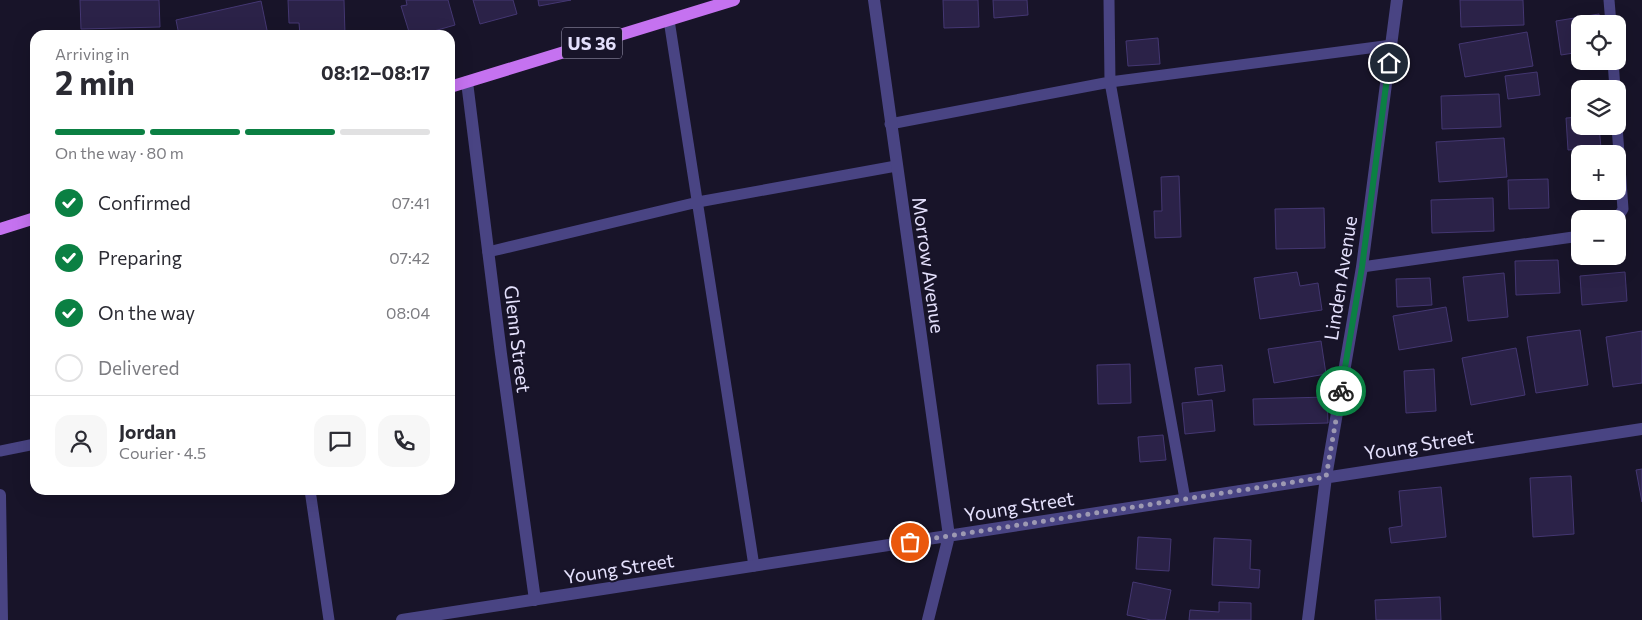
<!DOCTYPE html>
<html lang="en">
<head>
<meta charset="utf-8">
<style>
  :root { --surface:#fff; --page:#f7f7f7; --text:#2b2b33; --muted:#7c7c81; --line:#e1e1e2; --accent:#0b8043 }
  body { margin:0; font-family:Commissioner,sans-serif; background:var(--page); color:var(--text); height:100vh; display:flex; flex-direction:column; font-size:19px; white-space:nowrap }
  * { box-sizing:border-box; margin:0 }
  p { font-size:16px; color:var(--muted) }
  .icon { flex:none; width:28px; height:28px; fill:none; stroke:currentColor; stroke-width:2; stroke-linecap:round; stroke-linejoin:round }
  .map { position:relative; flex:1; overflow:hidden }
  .side { position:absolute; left:30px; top:30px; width:425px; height:465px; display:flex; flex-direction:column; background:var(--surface); border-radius:15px; box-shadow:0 5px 20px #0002 }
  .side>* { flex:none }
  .tools { position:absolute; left:1571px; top:15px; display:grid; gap:10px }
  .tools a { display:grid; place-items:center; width:55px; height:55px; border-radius:10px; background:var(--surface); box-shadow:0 5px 20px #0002; font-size:25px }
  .pin { position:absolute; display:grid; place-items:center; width:42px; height:42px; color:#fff; margin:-21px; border:2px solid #fff; border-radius:50%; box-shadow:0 1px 5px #0007 }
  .courier { position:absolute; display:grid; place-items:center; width:50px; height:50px; margin:-25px; border:4px solid #0b8043; border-radius:50%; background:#fff; color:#222; box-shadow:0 1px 6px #0007 }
  .summary em { font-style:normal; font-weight:700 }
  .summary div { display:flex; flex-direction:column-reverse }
  .summary { display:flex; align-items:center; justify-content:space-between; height:85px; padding:0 25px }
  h1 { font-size:32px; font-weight:700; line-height:38px }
  .bar { display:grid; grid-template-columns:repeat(4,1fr); gap:8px 5px; align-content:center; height:60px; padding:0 25px }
  .bar i { height:6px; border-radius:4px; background:var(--line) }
  .bar .selected { background:var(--accent) }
  .bar p { grid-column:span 4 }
  .line { display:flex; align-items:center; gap:12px; padding:0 25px; border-top:1px solid var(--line) }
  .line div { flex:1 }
  .round { display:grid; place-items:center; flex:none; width:52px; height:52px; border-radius:15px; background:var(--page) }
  ol { padding:0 25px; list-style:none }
  li { display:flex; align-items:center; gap:15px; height:55px }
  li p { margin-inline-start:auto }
  li .icon { padding:5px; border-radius:50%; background:var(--accent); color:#fff; stroke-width:4 }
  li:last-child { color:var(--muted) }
  li i { width:28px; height:28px; border:2px solid var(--line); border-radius:50% }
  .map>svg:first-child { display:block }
</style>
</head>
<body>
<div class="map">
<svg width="1642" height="620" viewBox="0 0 1642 620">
  <rect width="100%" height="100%" fill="#181429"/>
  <path fill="#2b2248" stroke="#443772" d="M80,0H159L160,27L81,29Z
    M288,0H344L345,35H300L299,23H289Z
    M406,0H448L455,25L420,35H410L401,6L407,5Z
    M473,0H513L517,14L480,24Z
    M538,0H571L539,6Z
    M943,0H978L979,27L944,28Z
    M993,0H1027L1028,15L994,18Z
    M1460,0H1523L1524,25L1461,27Z
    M261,1L268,35H179L176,20Z
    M1599,14L1600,24H1580V52L1561,55L1556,21Z
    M1527,32L1533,66L1465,77L1459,44Z
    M1158,38L1160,64L1128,66L1126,41Z
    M1537,72L1540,95L1508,99L1505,76Z
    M1499,94L1501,127L1442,129L1441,96Z
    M1580,117V126H1599L1601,148L1568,150L1566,118Z
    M1504,138L1507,177L1439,182L1436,142Z
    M1179,176L1181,237L1155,238L1154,211H1162L1161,177Z
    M1548,179L1549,208L1509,209L1508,180Z
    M1493,198L1494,231L1432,233L1431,200Z
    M1324,208L1325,248L1276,249L1275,209Z
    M1558,260L1560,293L1516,295L1515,261Z
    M1297,272L1300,286L1318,283L1322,310L1260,319L1254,278Z
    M1625,272L1627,301L1582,305L1580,276Z
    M1504,273L1508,317L1468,321L1463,277Z
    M1430,278L1432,305L1397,307L1396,279Z
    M1446,307L1452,341L1399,350L1393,316Z
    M1580,330L1588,385L1536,393L1527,337Z
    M1642,331V383L1613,387L1606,337Z
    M1321,341L1326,374L1274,383L1268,349Z
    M1516,348L1525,395L1471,405L1462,358Z
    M1130,364L1131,403L1098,404L1097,365Z
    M1222,365L1225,391L1198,395L1195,368Z
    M1434,369L1436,411L1406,413L1404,371Z
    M1327,397L1328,423L1254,425L1253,399Z
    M1212,400L1215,431L1185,434L1182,403Z
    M1163,435L1166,460L1140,462L1138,437Z
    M1642,469V502L1636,470Z
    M1571,476L1574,534L1533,537L1530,478Z
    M1441,487L1446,537L1391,543L1389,528L1402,526L1399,491Z
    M1138,537L1171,539L1169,571L1136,569Z
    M1214,538L1251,540L1250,569L1260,570L1259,588L1212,585Z
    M1133,582L1171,590L1165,620H1151L1127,615Z
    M1440,597L1441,620H1376L1375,600Z
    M1219,602L1251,603V620H1189L1190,610L1219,612Z"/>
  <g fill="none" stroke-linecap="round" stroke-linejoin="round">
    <path stroke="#494483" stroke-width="11" d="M1109,0L1110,82L1185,499
      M1609,0L1611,24
      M669,20L754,566
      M1613,61L1615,89
      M890,124L1110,82L1392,45
      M1617,219L1623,209L1617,126
      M488,252L698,202L896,166
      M1362,267L1580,236
      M0,451L35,444
      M310,490L329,620"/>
    <path stroke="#494483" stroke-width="12" d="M874,0L949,536L928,620
      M467,82L501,354L535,600
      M402,620L1642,429
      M1308,620L1326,477L1362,267L1397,0"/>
    <path stroke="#494483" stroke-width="12" d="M0,495L2,620"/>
    <path stroke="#c572f0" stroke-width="12" d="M450,87L734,0
      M0,229L35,218"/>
  </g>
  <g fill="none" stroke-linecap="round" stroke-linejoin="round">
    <path stroke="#9d99b2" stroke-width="5" stroke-dasharray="0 9" d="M910,542L1326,477L1341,391"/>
    <path stroke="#0b8043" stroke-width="6" d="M1341,391L1362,267L1389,63"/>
  </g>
  <g text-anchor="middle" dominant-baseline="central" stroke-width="4" stroke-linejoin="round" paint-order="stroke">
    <rect fill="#181429" stroke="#a7a3bd" stroke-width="1" x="562" y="27.5" width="60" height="31" rx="4"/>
    <g font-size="18" font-weight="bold" fill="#e4e0fc">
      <text x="592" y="43">US 36</text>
    </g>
    <g font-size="19" fill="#e4e0fc" stroke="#181429">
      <text transform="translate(929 265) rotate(82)">Morrow Avenue</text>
      <text transform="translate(1340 278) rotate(-81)">Linden Avenue</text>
      <text transform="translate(518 339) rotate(83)">Glenn Street</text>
      <text transform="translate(1419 444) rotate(-9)">Young Street</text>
      <text transform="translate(1019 506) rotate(-9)">Young Street</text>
      <text transform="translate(619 568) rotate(-9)">Young Street</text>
    </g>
  </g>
</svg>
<div class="tools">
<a><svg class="icon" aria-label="locate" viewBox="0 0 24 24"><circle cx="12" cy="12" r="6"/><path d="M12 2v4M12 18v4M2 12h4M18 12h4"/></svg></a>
<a><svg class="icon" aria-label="layers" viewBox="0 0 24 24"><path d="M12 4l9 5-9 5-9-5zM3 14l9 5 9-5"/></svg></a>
<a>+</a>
<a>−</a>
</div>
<div class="pin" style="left:910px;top:542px;background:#ea580c"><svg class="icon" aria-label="bag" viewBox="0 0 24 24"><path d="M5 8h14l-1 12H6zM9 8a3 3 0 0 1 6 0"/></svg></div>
<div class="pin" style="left:1389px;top:63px;background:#1f2937"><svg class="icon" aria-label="home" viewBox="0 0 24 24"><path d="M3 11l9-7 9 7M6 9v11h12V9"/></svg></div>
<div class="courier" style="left:1341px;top:391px"><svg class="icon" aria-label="bike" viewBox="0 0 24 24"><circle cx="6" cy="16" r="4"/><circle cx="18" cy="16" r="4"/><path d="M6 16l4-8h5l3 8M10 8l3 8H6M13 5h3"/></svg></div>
<section class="side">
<div class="summary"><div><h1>2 min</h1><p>Arriving in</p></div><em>08:12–08:17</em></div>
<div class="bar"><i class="selected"></i><i class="selected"></i><i class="selected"></i><i></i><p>On the way · 80 m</p></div>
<ol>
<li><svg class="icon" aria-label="check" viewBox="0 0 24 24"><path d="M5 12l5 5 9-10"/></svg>Confirmed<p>07:41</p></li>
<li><svg class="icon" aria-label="check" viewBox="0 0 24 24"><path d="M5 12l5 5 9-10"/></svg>Preparing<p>07:42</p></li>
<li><svg class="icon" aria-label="check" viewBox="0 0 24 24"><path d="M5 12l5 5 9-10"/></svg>On the way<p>08:04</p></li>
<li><i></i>Delivered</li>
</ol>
<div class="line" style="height:90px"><a class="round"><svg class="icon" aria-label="person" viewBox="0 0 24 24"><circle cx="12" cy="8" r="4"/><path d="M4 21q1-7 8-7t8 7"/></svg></a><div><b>Jordan</b><p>Courier · 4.5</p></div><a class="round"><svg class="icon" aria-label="chat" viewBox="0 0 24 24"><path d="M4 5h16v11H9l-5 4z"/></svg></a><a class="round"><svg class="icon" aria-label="phone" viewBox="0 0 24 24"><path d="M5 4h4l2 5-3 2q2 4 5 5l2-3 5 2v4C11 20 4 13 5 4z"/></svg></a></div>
</section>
</div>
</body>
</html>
